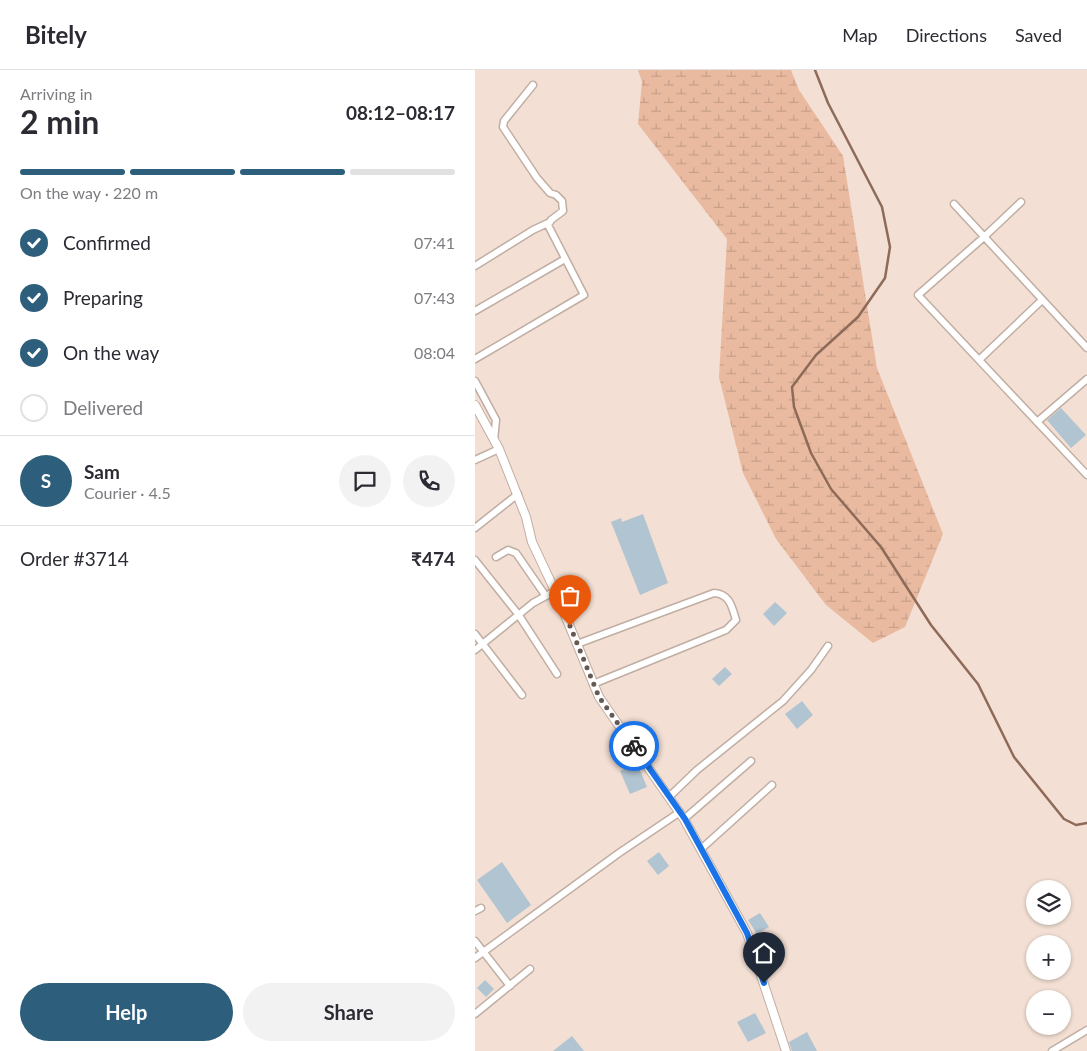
<!DOCTYPE html>
<html lang="en">
<head>
<meta charset="utf-8">
<style>
  :root { --surface:#fff; --page:#f2f2f3; --text:#2b2b33; --muted:#7c7c81; --line:#e1e1e2; --accent:#2d5f7c }
  body { margin:0; font-family:Lato,sans-serif; background:var(--page); color:var(--text); height:100vh; display:flex; flex-direction:column; font-size:19px; white-space:nowrap }
  * { box-sizing:border-box; margin:0 }
  p { font-size:16px; color:var(--muted) }
  .icon { flex:none; width:28px; height:28px; fill:none; stroke:currentColor; stroke-width:2; stroke-linecap:round; stroke-linejoin:round }
  .map { position:relative; flex:1; overflow:hidden }
  .drawer { display:flex; flex-direction:column; background:var(--surface); width:475px }
  .drawer>* { flex:none }
  .fabs { position:absolute; left:551px; top:810px; display:grid; gap:10px }
  .fabs a { display:grid; place-items:center; width:45px; height:45px; border-radius:50%; background:var(--surface); box-shadow:0 1px 4px #0004; font-size:25px }
  .pin { position:absolute; display:grid; place-items:center; width:42px; height:42px; color:#fff; margin:-51px -21px; border-radius:50% 50% 50% 0; rotate:-45deg; box-shadow:0 0 5px #0007 }
  .pin .icon { rotate:45deg }
  .courier { position:absolute; display:grid; place-items:center; width:50px; height:50px; margin:-25px; border:4px solid #1a73e8; border-radius:50%; background:#fff; color:#222; box-shadow:0 1px 6px #0007 }
  .summary em { font-style:normal; font-weight:700 }
  .summary div { display:flex; flex-direction:column-reverse }
  .summary { display:flex; align-items:center; justify-content:space-between; height:85px; padding:0 20px }
  h1 { font-size:32px; font-weight:700; line-height:38px }
  .bar { display:grid; grid-template-columns:repeat(4,1fr); gap:8px 5px; align-content:center; height:60px; padding:0 20px }
  .bar i { height:6px; border-radius:4px; background:var(--line) }
  .bar .on { background:var(--accent) }
  .bar p { grid-column:span 4 }
  .line { display:flex; align-items:center; gap:12px; padding:0 20px; border-top:1px solid var(--line) }
  .line div { flex:1 }
  .round { display:grid; place-items:center; flex:none; width:52px; height:52px; border-radius:26px; background:var(--page) }
  ol { padding:0 20px; list-style:none }
  li { display:flex; align-items:center; gap:15px; height:55px }
  li p { margin-inline-start:auto }
  li .icon { padding:5px; border-radius:50%; background:var(--accent); color:#fff; stroke-width:4 }
  li:last-child { color:var(--muted) }
  li i { width:28px; height:28px; border:2px solid var(--line); border-radius:50% }
  .action { display:flex; gap:10px; margin-top:auto; padding:10px 20px }
  .action a { flex:1; height:58px; border-radius:30px; background:var(--accent); color:#fff; font-size:20px; font-weight:700; line-height:58px; text-align:center }
  .action a+a { background:var(--page); color:var(--text) }
  header { display:flex; align-items:center; gap:30px; box-sizing:border-box; height:70px; padding:0 25px; background:var(--surface); border-bottom:1px solid var(--line) }
  header strong { font-size:24px }
  nav { display:flex; gap:28px; margin-inline-start:auto; font-size:18px }
  main { display:flex; flex:1; min-height:0 }
  .map>svg:first-child { display:block }
</style>
</head>
<body>
<header>
<strong>Bitely</strong>
<nav><a>Map</a><a>Directions</a><a>Saved</a></nav>
</header>
<main>
<section class="drawer">
<div class="summary"><div><h1>2 min</h1><p>Arriving in</p></div><em>08:12–08:17</em></div>
<div class="bar"><i class="on"></i><i class="on"></i><i class="on"></i><i></i><p>On the way · 220 m</p></div>
<ol>
<li><svg class="icon" aria-label="check" viewBox="0 0 24 24"><path d="M5 12l5 5 9-10"/></svg>Confirmed<p>07:41</p></li>
<li><svg class="icon" aria-label="check" viewBox="0 0 24 24"><path d="M5 12l5 5 9-10"/></svg>Preparing<p>07:43</p></li>
<li><svg class="icon" aria-label="check" viewBox="0 0 24 24"><path d="M5 12l5 5 9-10"/></svg>On the way<p>08:04</p></li>
<li><i></i>Delivered</li>
</ol>
<div class="line" style="height:90px"><b class="round" style="background:var(--accent);color:#fff">S</b><div><b>Sam</b><p>Courier · 4.5</p></div><a class="round"><svg class="icon" aria-label="chat" viewBox="0 0 24 24"><path d="M4 5h16v11H9l-5 4z"/></svg></a><a class="round"><svg class="icon" aria-label="phone" viewBox="0 0 24 24"><path d="M5 4h4l2 5-3 2q2 4 5 5l2-3 5 2v4C11 20 4 13 5 4z"/></svg></a></div>
<div class="line" style="height:65px"><div>Order #3714</div><b>₹474</b></div>
<div class="action"><a>Help</a><a>Share</a></div>
</section>
<div class="map">
<svg width="612" height="981" viewBox="0 0 612 981">
  <defs>
    <pattern id="wetland-marsh" width="20" height="14" patternUnits="userSpaceOnUse" patternTransform="scale(1.25)"><rect width="20" height="14" fill="#e9baa0"/><path d="M1 5h8M5 5V1M11 12h8M15 12V8" fill="none" stroke="#c79f89"/></pattern>
  </defs>
  <rect width="100%" height="100%" fill="#f3dfd3"/>
  <path fill="url(#wetland-marsh)" d="M163,0H316L324,20L368,86L402,298L468,464L430,557L398,573L351,535L301,469L268,403L244,307L252,169L163,54L167,12Z"/>
  <g fill="none" stroke-linecap="round" stroke-linejoin="round">
    <path stroke="#8d6b58" stroke-width="2.5" d="M340,0L353,33L407,137L415,177L410,208L383,247L341,285L317,317L319,337L336,383L356,419L406,477L456,555L503,614L539,687L589,749L601,755L612,753"/>
  </g>
  <path fill="#b1c4d1" d="M586,338L611,365L596,378L572,350Z
    M168,444L193,513L165,525L136,452L146,448L147,452Z
    M300,532L312,543L299,556L288,544Z
    M250,597L257,604L244,616L237,609Z
    M327,631L338,645L322,659L310,644Z
    M162,693L172,717L155,724L145,701Z
    M184,782L194,796L183,805L172,791Z
    M27,792L56,835L32,853L2,810Z
    M285,843L294,857L282,864L273,850Z
    M10,910L19,919L11,927L2,918Z
    M280,943L291,963L273,972L262,952Z
    M332,962L342,981H317L314,972Z
    M97,966L109,981H78Z"/>
  <g fill="none" stroke-linecap="round" stroke-linejoin="round">
    <defs>
      <path id="minor" d="M546,132L509,167L443,225L612,405
        M479,134L612,278
        M0,196L58,160L75,152
        M0,241L90,189
        M0,289L109,225L73,155L76,150L88,141L87,131L81,125L75,123L62,108L28,57L29,51L58,15
        M504,290L567,230
        M0,311L21,350L19,370
        M562,352L612,309
        M0,390L24,379
        M0,458L43,424
        M21,487L33,480L41,483L70,525
        M0,490L43,544L82,604
        M0,564L47,625
        M102,574L239,523C255,524 257,537 261,550L251,560L118,614
        M0,580L58,533L80,521
        M194,727L222,700L308,631L336,600L353,576
        M209,749L276,691
        M226,779L297,715
        M0,841L6,838
        M0,871L35,916
        M0,888L144,783L205,742
        M0,944L55,899
        M577,981L612,960"/>
      <path id="tertiary" d="M0,335L24,379L51,447L57,472L80,521L124,627L209,749L272,863L311,981"/>
    </defs>
    <use href="#minor" stroke="#c1aea3" stroke-width="9"/>
    <use href="#tertiary" stroke="#c1aea3" stroke-width="10"/>
    <use href="#minor" stroke="#fff" stroke-width="6"/>
    <use href="#tertiary" stroke="#fff" stroke-width="8"/>
  </g>
  <g fill="none" stroke-linecap="round" stroke-linejoin="round">
    <path stroke="#655a53" stroke-width="5" stroke-dasharray="0 9" d="M95,556L124,627L159,676"/>
    <path stroke="#1a73e8" stroke-width="6" d="M159,676L210,749L272,863L289,913"/>
  </g>
</svg>
<div class="fabs">
<a><svg class="icon" aria-label="layers" viewBox="0 0 24 24"><path d="M12 4l9 5-9 5-9-5zM3 14l9 5 9-5"/></svg></a>
<a>+</a>
<a>−</a>
</div>
<div class="pin" style="left:95px;top:556px;background:#ea580c"><svg class="icon" aria-label="bag" viewBox="0 0 24 24"><path d="M5 8h14l-1 12H6zM9 8a3 3 0 0 1 6 0"/></svg></div>
<div class="pin" style="left:289px;top:913px;background:#1f2937"><svg class="icon" aria-label="home" viewBox="0 0 24 24"><path d="M3 11l9-7 9 7M6 9v11h12V9"/></svg></div>
<div class="courier" style="left:159px;top:676px"><svg class="icon" aria-label="bike" viewBox="0 0 24 24"><circle cx="6" cy="16" r="4"/><circle cx="18" cy="16" r="4"/><path d="M6 16l4-8h5l3 8M10 8l3 8H6M13 5h3"/></svg></div>
</div>
</main>
</body>
</html>
